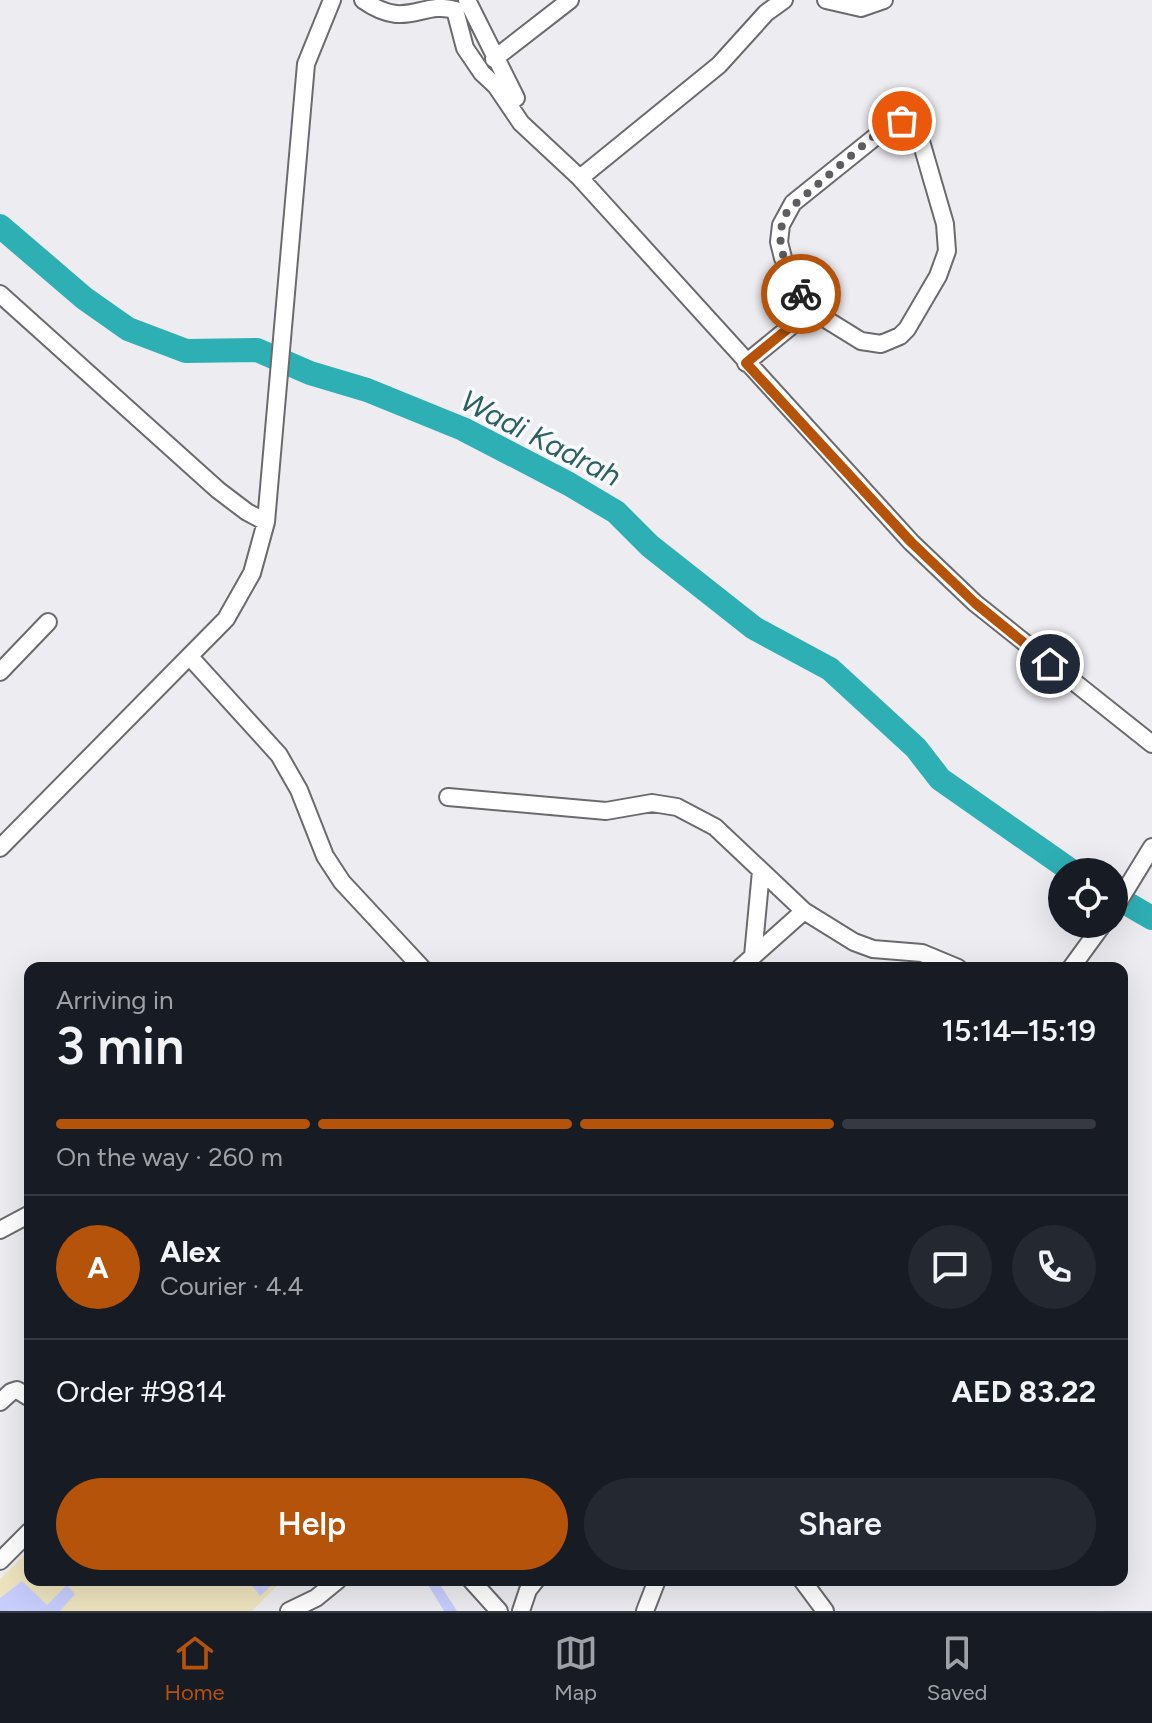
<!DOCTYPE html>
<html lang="en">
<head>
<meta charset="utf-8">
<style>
  :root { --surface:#171b24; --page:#242831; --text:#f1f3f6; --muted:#9ea1a6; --line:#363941; --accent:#b45309 }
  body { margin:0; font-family:Figtree,sans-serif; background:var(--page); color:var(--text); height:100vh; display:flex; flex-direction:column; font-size:30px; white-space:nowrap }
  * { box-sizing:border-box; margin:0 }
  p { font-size:26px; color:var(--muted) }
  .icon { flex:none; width:44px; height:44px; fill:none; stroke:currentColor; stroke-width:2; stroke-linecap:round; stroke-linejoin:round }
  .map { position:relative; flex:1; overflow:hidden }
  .side { position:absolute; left:24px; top:962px; width:1104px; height:624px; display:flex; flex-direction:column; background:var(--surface); border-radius:16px; box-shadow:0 8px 32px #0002 }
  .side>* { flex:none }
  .buttons { position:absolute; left:1048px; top:858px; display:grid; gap:16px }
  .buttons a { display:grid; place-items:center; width:80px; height:80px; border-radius:50%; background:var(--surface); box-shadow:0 8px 32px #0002; font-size:40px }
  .pin { position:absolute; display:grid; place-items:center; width:68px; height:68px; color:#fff; margin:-34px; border:4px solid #fff; border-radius:50%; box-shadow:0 2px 8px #0007 }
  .courier { position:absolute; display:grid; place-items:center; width:80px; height:80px; margin:-40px; border:6px solid #b45309; border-radius:50%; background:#fff; color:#222; box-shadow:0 2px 10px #0007 }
  .overview em { font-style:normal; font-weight:600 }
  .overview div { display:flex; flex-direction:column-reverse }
  .overview { display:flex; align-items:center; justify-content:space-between; height:136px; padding:0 32px }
  h1 { font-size:52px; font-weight:600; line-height:60px }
  .bar { display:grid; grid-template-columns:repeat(4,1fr); gap:12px 8px; align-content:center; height:96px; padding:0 32px }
  .bar i { height:10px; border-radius:6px; background:var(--line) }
  .bar .active { background:var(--accent) }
  .bar p { grid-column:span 4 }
  .line { display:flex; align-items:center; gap:20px; padding:0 32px; border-top:2px solid var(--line) }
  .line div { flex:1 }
  .round { display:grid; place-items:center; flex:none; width:84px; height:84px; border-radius:42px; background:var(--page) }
  .button { display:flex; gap:16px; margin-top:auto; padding:16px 32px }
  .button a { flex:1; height:92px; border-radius:48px; background:var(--accent); color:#fff; font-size:32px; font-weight:600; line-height:92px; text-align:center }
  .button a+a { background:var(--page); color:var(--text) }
  .menu { display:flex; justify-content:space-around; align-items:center; height:112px; border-top:2px solid var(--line); background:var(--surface); font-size:22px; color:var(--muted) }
  .menu a { display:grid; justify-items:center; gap:4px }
  .menu .active { color:var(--accent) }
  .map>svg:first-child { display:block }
</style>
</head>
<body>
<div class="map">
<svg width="1152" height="1611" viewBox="0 0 1152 1611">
  <rect width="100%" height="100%" fill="#ececf1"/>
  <path fill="#ede3be" d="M30,1549V1580H283L252,1611H0V1579Z"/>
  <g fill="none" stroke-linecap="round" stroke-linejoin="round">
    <path stroke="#2eafb4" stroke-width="24" d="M0,226L84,298L128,329L186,351L257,350L310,373L367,390L463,429L569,484L616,512L650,546L754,628L830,669L916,748L940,779L1073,872
      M1114,896L1152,918"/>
  </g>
  <path fill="#c7cefc" d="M248,1580H277L260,1596Z
    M425,1580H437L457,1611H444Z
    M22,1581L47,1605L67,1585L75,1594L60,1611H0V1598Z"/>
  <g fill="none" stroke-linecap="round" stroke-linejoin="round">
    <defs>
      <path id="minor" d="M363,0C407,31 421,0 455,10L465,48L482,73L496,86L521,123L580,178L911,542L975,603L1152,744
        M467,0L516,98
        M826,0L861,8L884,0
        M494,59L570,0
        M895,121L908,122L918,131L945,224L947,251L938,276L907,329L900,336L881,344L861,341L819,315L807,303L783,258L779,242L781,225L793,203Z
        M580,178L719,65L766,13L784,0
        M0,294L218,490L247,512L266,522
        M746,363L812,309
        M190,657L279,755L299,790L325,856L342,882L422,968
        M0,672L48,622
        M448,797L606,811L652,803L677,807L715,827L804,911L854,942L873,949L922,953L958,968
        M0,848L226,619L252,573L266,522L306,64L332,0
        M1114,909L1152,847
        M753,956L761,871
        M740,968L804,911
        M1071,968L1103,924
        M0,1230L30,1214
        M0,1402L11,1392L17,1390L30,1398
        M0,1561L30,1531
        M471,1580L499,1611
        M802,1580L825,1611
        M289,1611L316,1598L338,1580
        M521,1611L528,1590L536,1580
        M645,1611L657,1580"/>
    </defs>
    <use href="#minor" stroke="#6b6b6f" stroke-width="20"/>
    <use href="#minor" stroke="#fff" stroke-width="16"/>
  </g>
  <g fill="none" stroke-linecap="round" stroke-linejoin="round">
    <path stroke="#5d5d60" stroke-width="8" stroke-dasharray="0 14.4" d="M801,294C786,266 771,240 788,210L889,123L902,121"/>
    <path stroke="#b45309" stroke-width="10" d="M801,294L812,309L746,363L911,542L975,603L1050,664"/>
  </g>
  <g text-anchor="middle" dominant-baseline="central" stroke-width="7" stroke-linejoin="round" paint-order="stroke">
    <g font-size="30" font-style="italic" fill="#2c6061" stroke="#f9fafe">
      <text transform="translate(541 438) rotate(27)">Wadi Kadrah</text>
    </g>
  </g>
</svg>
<div class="buttons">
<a><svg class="icon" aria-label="locate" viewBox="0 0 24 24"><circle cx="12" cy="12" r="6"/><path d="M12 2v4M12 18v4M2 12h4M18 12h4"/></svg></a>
</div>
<div class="pin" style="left:902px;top:121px;background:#ea580c"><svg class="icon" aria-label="bag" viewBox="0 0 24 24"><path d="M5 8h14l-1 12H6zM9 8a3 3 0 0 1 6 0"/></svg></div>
<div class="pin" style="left:1050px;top:664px;background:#1f2937"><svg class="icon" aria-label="home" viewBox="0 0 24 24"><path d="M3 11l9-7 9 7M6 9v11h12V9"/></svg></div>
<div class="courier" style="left:801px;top:294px"><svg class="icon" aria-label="bike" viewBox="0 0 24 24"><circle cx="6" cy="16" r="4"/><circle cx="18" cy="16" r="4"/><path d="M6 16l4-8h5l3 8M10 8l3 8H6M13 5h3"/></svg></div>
<section class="side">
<div class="overview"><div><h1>3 min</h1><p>Arriving in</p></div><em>15:14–15:19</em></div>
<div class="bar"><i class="active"></i><i class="active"></i><i class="active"></i><i></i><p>On the way · 260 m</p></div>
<div class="line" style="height:144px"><b class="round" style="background:var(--accent);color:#fff">A</b><div><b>Alex</b><p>Courier · 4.4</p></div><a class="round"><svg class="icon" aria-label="chat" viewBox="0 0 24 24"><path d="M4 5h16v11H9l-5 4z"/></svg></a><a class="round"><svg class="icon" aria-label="phone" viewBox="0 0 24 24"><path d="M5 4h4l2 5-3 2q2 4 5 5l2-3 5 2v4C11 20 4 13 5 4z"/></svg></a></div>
<div class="line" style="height:104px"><div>Order #9814</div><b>AED 83.22</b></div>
<div class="button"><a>Help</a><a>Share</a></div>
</section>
</div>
<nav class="menu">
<a class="active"><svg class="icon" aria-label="home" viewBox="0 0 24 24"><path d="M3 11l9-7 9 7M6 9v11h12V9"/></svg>Home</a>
<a><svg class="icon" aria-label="map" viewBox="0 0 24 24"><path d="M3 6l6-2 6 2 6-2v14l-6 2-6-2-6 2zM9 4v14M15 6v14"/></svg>Map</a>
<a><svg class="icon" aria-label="saved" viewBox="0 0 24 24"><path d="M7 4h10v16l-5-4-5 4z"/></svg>Saved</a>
</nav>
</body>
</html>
